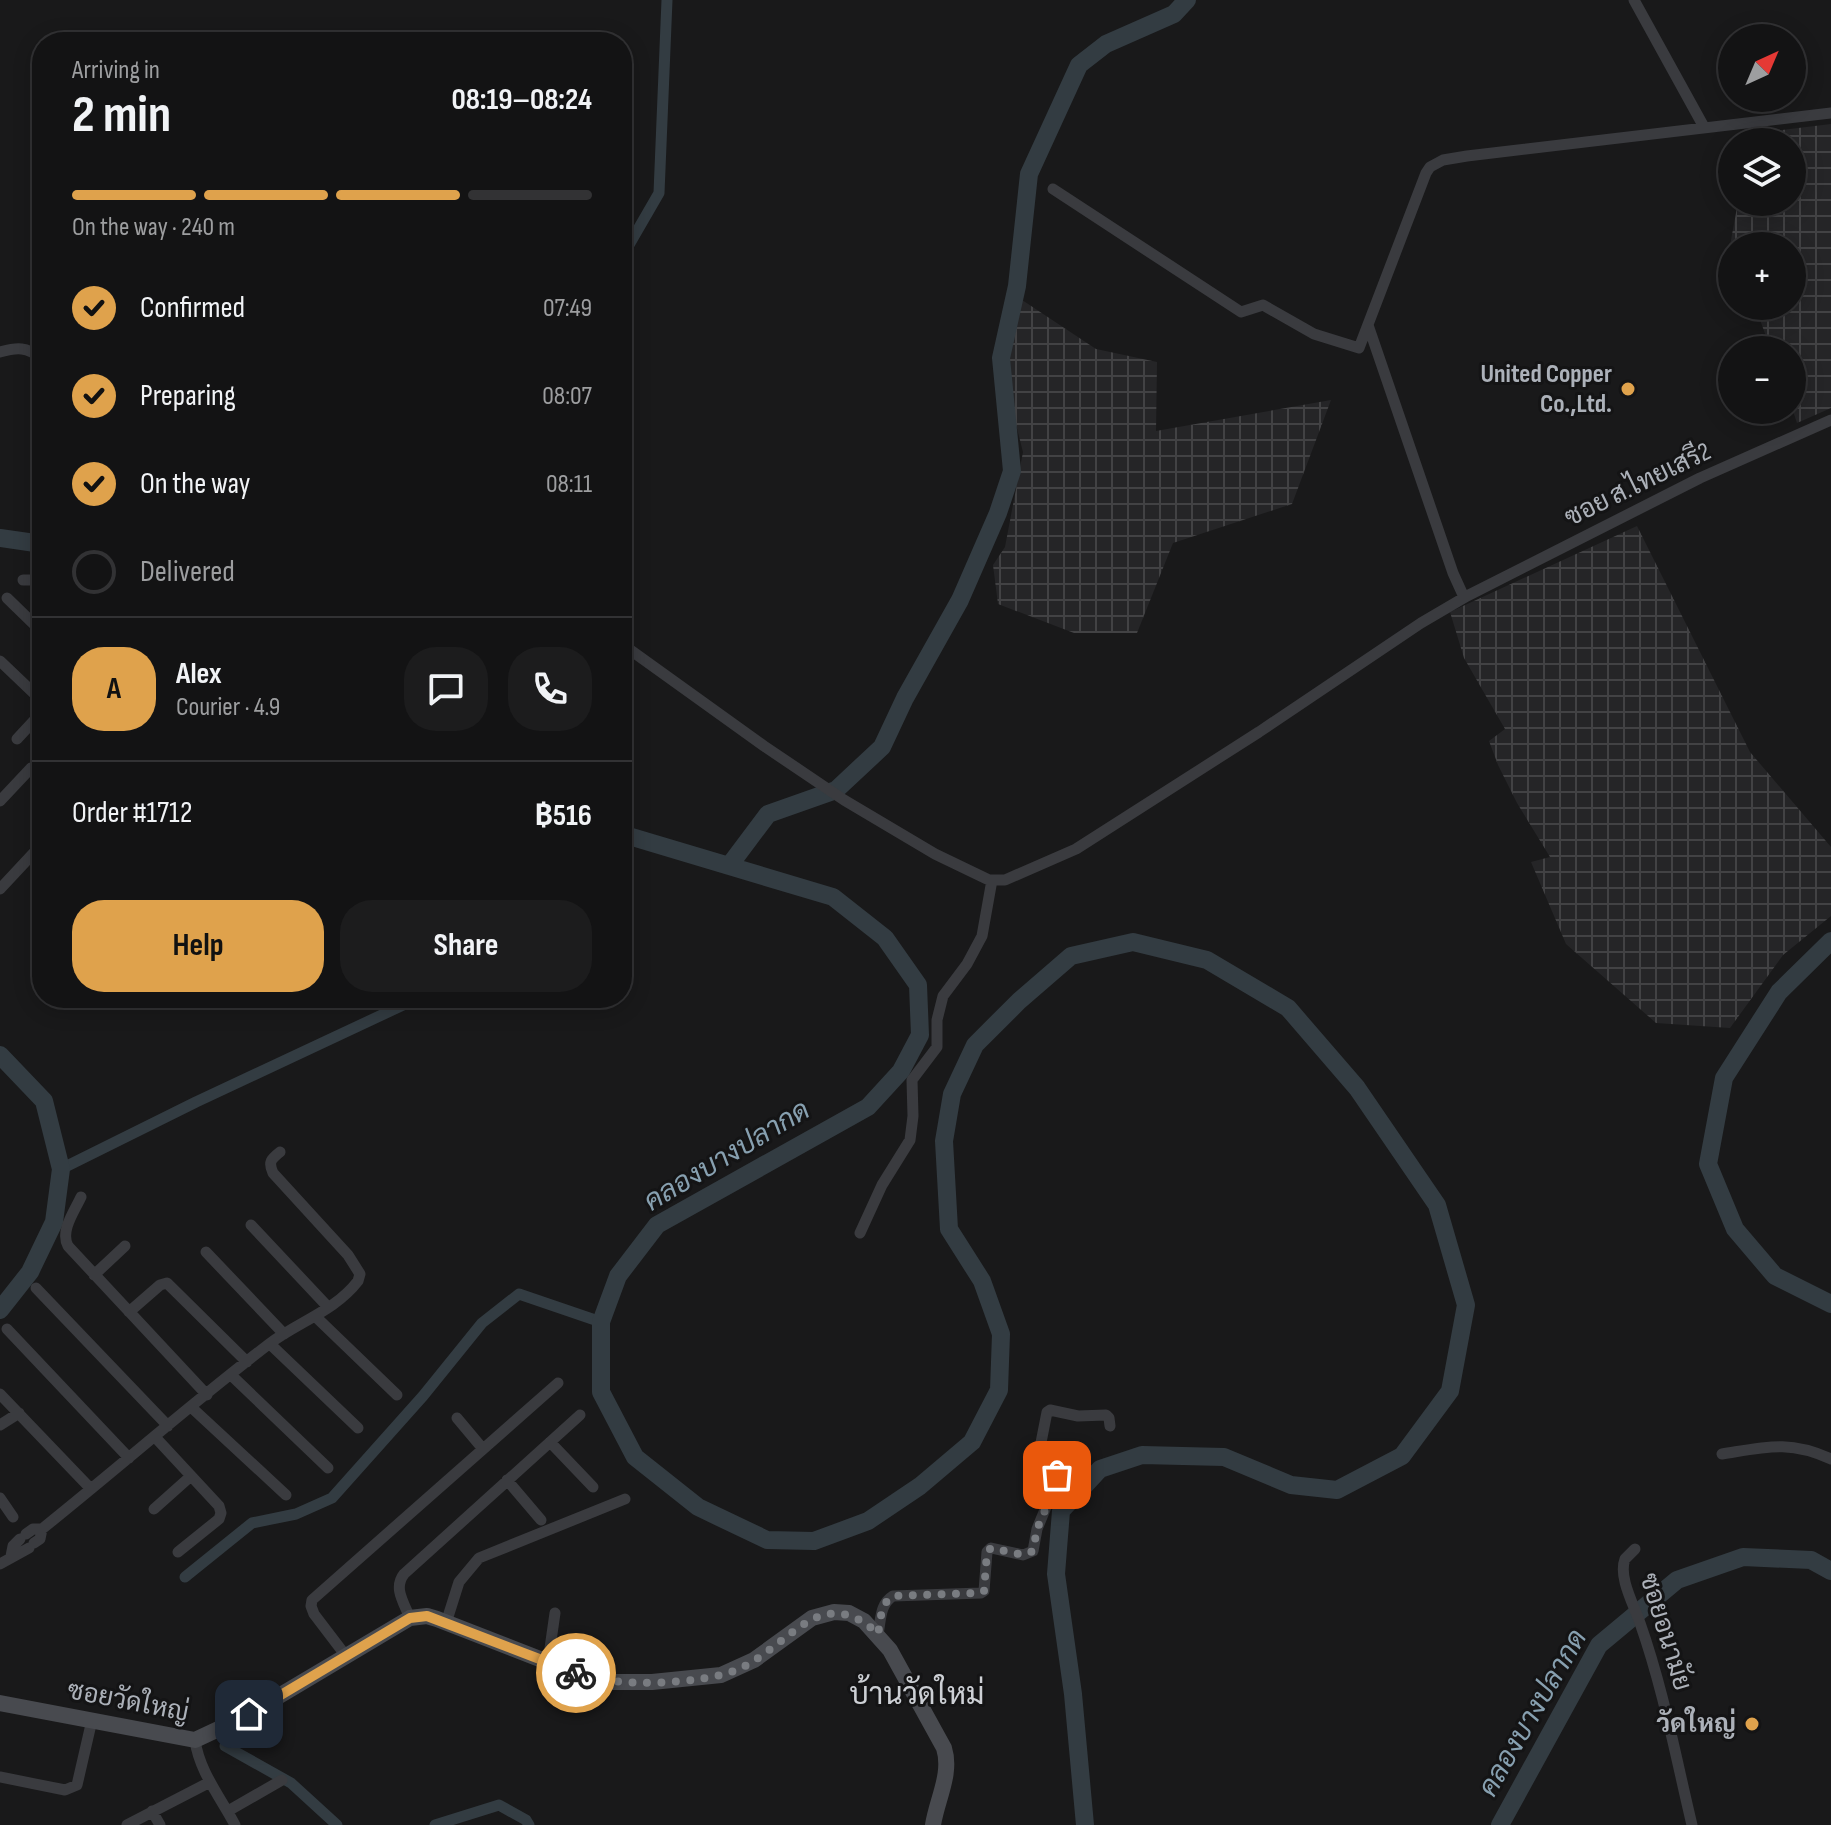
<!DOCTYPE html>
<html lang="en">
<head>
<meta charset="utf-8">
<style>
  :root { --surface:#131314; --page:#1c1c1d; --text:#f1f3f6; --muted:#9d9ea0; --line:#323234; --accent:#dfa24c }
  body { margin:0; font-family:"Sofia Sans Condensed",Sarabun,sans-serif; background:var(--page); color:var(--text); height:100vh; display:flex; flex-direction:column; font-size:30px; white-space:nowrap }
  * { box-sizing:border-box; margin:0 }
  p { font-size:26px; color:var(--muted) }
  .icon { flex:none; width:44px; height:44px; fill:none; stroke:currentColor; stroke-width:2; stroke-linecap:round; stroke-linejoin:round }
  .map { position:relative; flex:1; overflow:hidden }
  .side { position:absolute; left:32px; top:32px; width:600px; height:976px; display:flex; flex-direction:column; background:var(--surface); border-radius:32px; box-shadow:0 4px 20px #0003,0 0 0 2px var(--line) }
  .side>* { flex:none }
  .needle { width:52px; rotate:44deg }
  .buttons { position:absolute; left:1718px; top:24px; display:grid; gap:16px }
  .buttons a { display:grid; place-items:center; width:88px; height:88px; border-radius:50%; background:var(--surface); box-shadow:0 4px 20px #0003,0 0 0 2px var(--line); font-size:40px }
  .pin { position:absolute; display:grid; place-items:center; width:68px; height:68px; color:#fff; margin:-34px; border-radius:16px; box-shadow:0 4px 12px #0006 }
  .courier { position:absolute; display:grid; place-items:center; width:80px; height:80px; margin:-40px; border:6px solid #dfa24c; border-radius:50%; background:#fff; color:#222; box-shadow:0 2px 10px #0007 }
  .overview em { font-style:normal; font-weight:700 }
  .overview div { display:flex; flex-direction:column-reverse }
  .overview { display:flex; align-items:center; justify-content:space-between; height:136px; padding:0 40px }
  h1 { font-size:52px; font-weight:700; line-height:60px }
  .bar { display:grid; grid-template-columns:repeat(4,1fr); gap:12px 8px; align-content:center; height:96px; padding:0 40px }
  .bar i { height:10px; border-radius:6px; background:var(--line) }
  .bar .active { background:var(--accent) }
  .bar p { grid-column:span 4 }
  .line { display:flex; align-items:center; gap:20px; padding:0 40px; border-top:2px solid var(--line) }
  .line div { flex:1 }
  .round { display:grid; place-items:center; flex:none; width:84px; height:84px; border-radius:32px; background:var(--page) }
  ol { padding:0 40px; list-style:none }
  li { display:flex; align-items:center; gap:24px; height:88px }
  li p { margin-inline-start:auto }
  li .icon { padding:8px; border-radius:50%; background:var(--accent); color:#111; stroke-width:4 }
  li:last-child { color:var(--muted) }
  li i { width:44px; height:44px; border:4px solid var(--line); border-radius:50% }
  .button { display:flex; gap:16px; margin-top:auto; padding:16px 40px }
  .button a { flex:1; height:92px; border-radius:32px; background:var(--accent); color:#111; font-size:32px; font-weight:700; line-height:92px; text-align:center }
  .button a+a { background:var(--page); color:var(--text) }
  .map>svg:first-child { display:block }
</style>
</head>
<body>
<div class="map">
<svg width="1831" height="1825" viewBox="0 0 1831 1825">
  <defs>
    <pattern id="industrial-grid" width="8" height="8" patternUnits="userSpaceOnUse" patternTransform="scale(2)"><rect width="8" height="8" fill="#252527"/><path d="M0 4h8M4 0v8" fill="none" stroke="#424244"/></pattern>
  </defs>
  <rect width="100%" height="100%" fill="#19191a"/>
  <path fill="url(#industrial-grid)" d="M1831,124V408L1797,423L1792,408V350H1771L1755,306H1792V246H1732V268L1727,262L1738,202H1792V142H1748L1750,134Z
    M1013,294L1096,349L1157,362L1156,431L1331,400L1292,504L1173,543L1137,633H1074L998,604L993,565L1005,547L1023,452L1006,385Z
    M1637,526L1750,752L1831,847V916L1783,955L1730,1028L1656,1023L1566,944L1531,862L1550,857L1517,803L1498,765L1489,741L1505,729L1464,658L1450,612Z"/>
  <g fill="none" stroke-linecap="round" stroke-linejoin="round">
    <path stroke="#333c42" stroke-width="11" d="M622,257L659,193L667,0
      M61,1169L196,1102L418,998
      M185,1577L252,1523L296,1514L332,1498L423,1396L482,1323L519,1294L601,1322
      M225,1746L291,1783L337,1825
      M435,1825L499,1805L526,1820L529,1825"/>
    <path stroke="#333c42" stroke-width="18" d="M0,538L42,544
      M622,834L833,897L885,938L918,985L920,1035L901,1071L868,1107L657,1225L618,1276L601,1322V1392L635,1457L698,1507L767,1540L814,1541L868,1521L920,1486L972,1442L999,1390L1001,1334L982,1281L949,1229L944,1141L952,1094L975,1045L1019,1001L1071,956L1133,942L1207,960L1288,1008L1357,1088L1437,1205L1466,1305L1450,1391L1402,1456L1337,1490L1291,1485L1224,1457L1142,1455L1100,1469L1061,1511L1056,1574L1073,1694L1085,1825
      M729,866L768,814L836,790L882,747L905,698L960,600L998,513L1012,471L1001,358L1017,286L1029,174L1079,65L1106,44L1174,14L1187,0
      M1831,941L1779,992L1724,1078L1708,1164L1735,1229L1775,1276L1831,1304
      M0,1055L44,1101L61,1169L54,1222L30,1272L0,1310
      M1500,1825L1599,1645L1677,1580L1743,1557L1811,1560L1831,1571"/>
    <path stroke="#3a3b3f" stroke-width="11" d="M1634,0L1704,127
      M1053,189L1241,312L1263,305L1314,334L1359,348L1426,173L1430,167L1443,160L1467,156L1831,113
      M1368,325L1453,573L1463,595L1467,596
      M0,352C18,347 26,347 42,358
      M23,580H42
      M7,598L42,632
      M622,644L764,746L844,800L935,854L989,880H1005L1076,849L1259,732L1421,623L1467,596L1700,478L1831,420
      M0,661L42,701
      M17,739L42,712
      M0,801L31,768L39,767L42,769
      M0,889L42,844
      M81,1197C74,1212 60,1231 68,1246L207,1395
      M251,1225L328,1307
      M860,1233L882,1185L910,1140L913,1116L912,1080L937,1047V1020L943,996L967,964L982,936L992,880
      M206,1252L284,1334
      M94,1275L125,1246
      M36,1288L168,1426
      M129,1312L160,1285L167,1283L247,1362
      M317,1318L397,1395
      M7,1329L129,1458
      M270,1344L358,1428
      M231,1375L328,1468
      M0,1394L91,1489
      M191,1407L286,1495
      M457,1418L483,1449
      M0,1425L19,1413
      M155,1437L219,1506L221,1513L219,1519L178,1552
      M550,1442L593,1487
      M1722,1454C1766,1447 1789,1440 1831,1459
      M507,1480L541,1520
      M0,1498L13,1517
      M154,1509L191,1476
      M26,1534L33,1529H42
      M34,1543L40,1539L42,1529C118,1468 192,1403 269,1344C298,1322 335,1311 358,1281L360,1274L348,1255L273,1173C268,1162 271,1159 280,1152
      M1635,1549L1625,1559C1618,1577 1634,1605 1640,1623C1663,1688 1676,1758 1692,1825
      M11,1556L13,1546L20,1539
      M0,1564L29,1548
      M410,1618C404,1603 393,1588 404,1574L580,1415
      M446,1623L459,1582L479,1558L625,1499
      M878,1634C881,1619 880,1604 893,1596L981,1593L984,1591L987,1552L991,1548L1023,1555L1033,1551L1037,1529L1058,1478L1037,1463L1047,1412L1050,1410L1078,1416L1106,1415L1109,1418L1110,1426
      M346,1656L314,1614L311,1606L312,1600L558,1383
      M548,1662L555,1613
      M195,1740C199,1771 221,1798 235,1825
      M0,1777L65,1790L77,1785L92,1720
      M152,1811L160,1825
      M228,1811L282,1780
      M127,1825L210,1782"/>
    <path stroke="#484a4f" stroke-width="16" d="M0,1703L195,1740L242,1718L410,1618L427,1616L437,1619L586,1677L613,1682H652L721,1675L754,1660L812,1618L834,1612L849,1613L864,1621L890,1650L944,1748C952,1774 937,1799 933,1825"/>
  </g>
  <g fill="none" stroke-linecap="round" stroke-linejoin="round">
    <path stroke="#797c81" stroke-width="8" stroke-dasharray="0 14.4" d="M576,1673C613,1688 705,1685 741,1668C791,1644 822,1581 878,1634C881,1619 880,1604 893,1596L981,1593L984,1591L987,1552L991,1548L1023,1555L1033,1551L1037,1529L1057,1482V1475"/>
    <path stroke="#dfa24c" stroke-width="10" d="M249,1714L410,1618L427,1616L576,1673"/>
  </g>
  <g fill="#dfa24c" stroke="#141415" stroke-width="3">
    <circle cx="1628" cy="389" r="8"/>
    <circle cx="1752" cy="1724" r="8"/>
  </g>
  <g text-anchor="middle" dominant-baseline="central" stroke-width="6" stroke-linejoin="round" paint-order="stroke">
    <g font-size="26" font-weight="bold" fill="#acb1b9" stroke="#141415" text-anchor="end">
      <text x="1612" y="374">United Copper<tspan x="1612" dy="30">Co.,Ltd.</tspan></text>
      <text x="1736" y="1724">วัดใหญ่</text>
    </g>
    <g font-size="26" fill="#acb1b9" stroke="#141415">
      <text transform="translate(1638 485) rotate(-26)">ซอย ส.ไทยเสรี2</text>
      <text transform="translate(1665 1632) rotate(73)">ซอยอนามัย</text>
      <text transform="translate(128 1702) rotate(11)">ซอยวัดใหญ่</text>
    </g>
    <g font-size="28" font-style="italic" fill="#87a0b0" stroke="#141415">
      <text transform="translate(727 1156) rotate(-31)">คลองบางปลากด</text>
      <text transform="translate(1533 1713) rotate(-60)">คลองบางปลากด</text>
    </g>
    <g font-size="30" fill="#cdd0d5" stroke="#141415">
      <text x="917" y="1695">บ้านวัดใหม่</text>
    </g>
  </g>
</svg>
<div class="buttons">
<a><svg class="needle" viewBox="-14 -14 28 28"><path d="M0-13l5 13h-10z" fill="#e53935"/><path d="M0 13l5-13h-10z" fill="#9d9ea0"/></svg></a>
<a><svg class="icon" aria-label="layers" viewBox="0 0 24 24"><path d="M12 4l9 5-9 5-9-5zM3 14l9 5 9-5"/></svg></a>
<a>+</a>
<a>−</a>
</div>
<div class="pin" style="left:1057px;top:1475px;background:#ea580c"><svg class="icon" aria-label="bag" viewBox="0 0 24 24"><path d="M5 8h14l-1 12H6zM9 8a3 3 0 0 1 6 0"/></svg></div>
<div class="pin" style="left:249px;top:1714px;background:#1f2937"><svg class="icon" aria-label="home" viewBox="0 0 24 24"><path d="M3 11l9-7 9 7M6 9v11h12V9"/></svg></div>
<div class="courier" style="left:576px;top:1673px"><svg class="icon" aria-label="bike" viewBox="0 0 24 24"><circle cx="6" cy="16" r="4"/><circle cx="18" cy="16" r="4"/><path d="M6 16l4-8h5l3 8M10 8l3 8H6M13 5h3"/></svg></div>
<section class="side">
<div class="overview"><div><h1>2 min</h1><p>Arriving in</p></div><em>08:19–08:24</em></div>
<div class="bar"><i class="active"></i><i class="active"></i><i class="active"></i><i></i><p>On the way · 240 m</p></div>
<ol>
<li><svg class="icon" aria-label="check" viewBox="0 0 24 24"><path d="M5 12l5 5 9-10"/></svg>Confirmed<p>07:49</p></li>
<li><svg class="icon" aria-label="check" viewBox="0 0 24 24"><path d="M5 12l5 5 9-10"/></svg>Preparing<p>08:07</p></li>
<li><svg class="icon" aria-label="check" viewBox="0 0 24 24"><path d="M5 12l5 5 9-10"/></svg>On the way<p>08:11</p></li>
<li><i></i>Delivered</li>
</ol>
<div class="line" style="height:144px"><b class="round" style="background:var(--accent);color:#111">A</b><div><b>Alex</b><p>Courier · 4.9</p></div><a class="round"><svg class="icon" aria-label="chat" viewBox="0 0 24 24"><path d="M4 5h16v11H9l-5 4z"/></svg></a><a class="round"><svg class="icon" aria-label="phone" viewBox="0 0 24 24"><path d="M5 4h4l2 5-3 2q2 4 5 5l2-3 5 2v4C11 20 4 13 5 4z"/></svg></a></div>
<div class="line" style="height:104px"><div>Order #1712</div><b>฿516</b></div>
<div class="button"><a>Help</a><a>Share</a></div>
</section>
</div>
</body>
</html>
